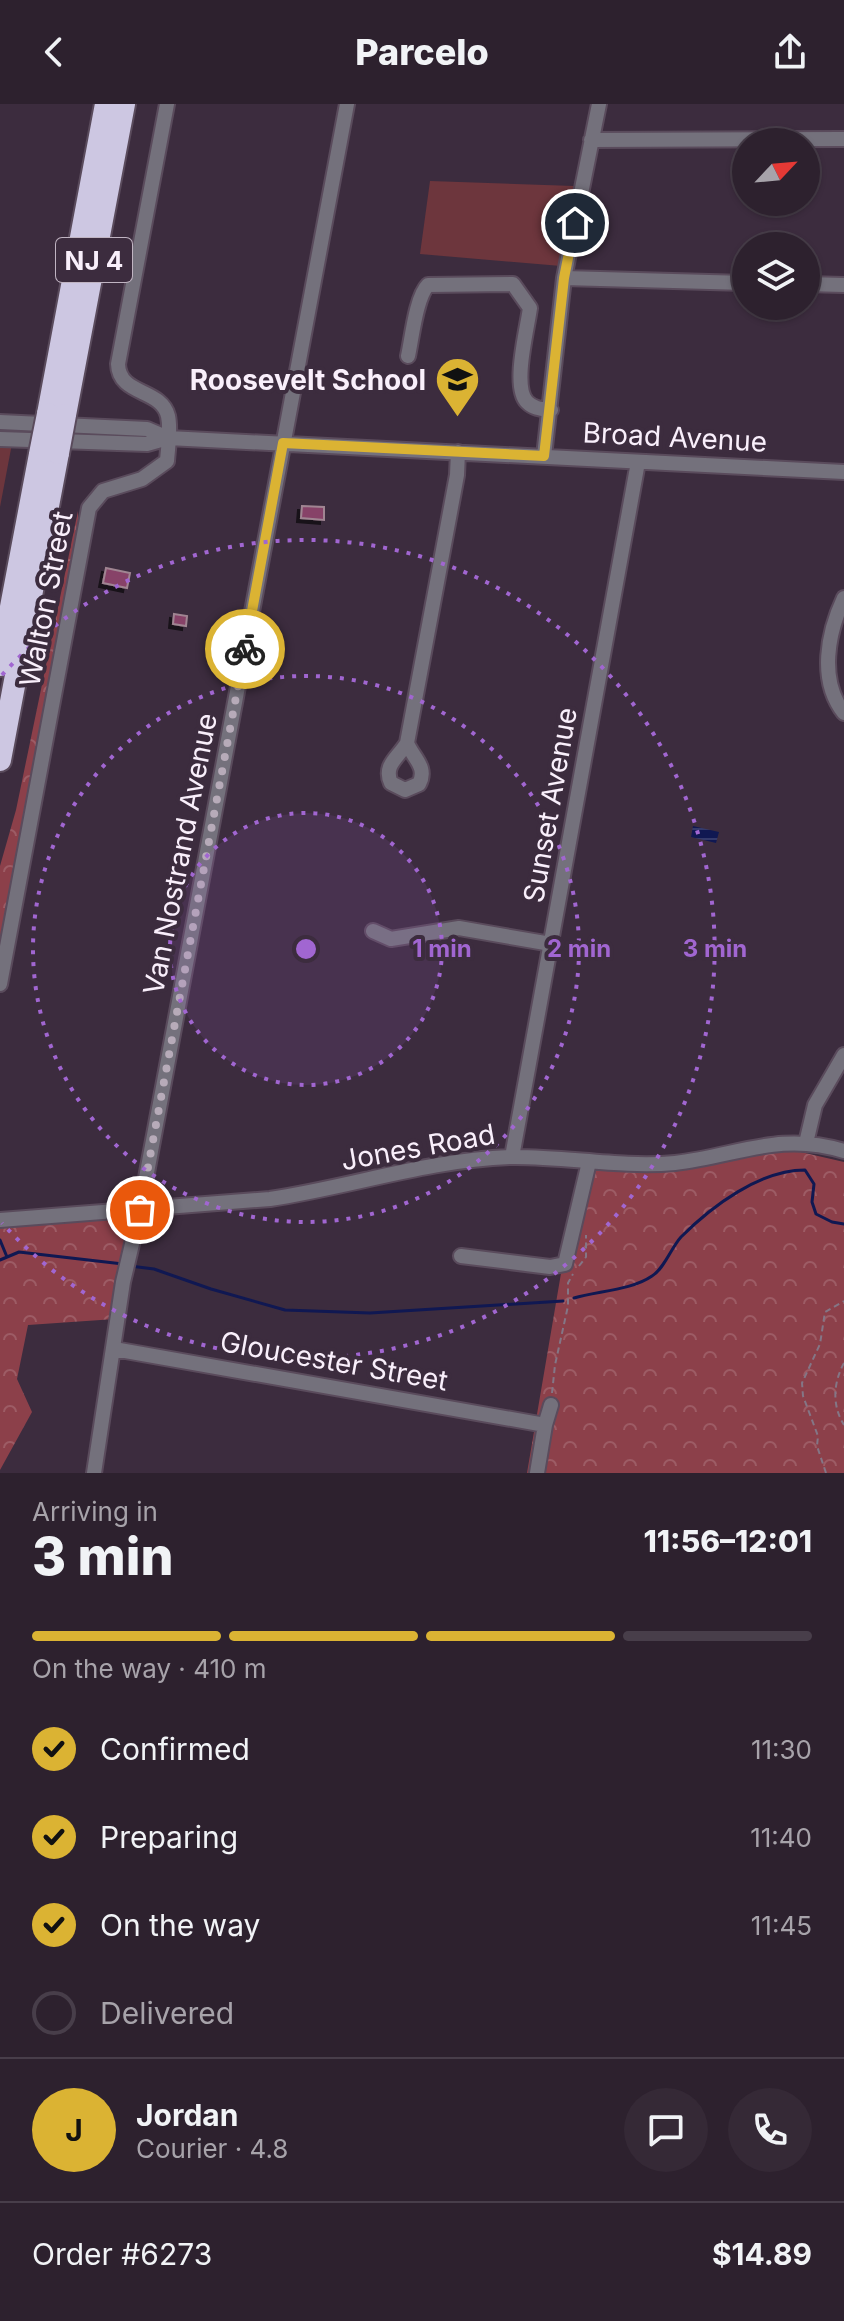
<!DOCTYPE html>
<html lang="en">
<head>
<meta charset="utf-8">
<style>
  :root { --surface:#2d212e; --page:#352936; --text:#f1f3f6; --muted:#a7a3aa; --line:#483e4a; --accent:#dbb333 }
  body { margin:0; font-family:Inter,sans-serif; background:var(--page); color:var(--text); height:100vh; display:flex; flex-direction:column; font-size:30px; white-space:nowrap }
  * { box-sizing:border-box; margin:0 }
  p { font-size:26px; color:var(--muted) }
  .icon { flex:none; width:44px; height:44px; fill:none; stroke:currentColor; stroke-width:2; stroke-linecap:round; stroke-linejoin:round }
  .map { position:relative; height:1369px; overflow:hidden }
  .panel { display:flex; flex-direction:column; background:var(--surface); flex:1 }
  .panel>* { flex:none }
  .needle { width:52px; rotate:64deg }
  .fabs { position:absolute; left:732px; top:24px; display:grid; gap:16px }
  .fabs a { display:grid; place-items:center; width:88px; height:88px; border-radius:50%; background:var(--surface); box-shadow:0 2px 6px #0004,0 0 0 2px var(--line); font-size:40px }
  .pin { position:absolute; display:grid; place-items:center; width:68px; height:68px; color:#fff; margin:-34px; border:4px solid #fff; border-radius:50%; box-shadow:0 2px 8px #0007 }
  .courier { position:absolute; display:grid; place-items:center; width:80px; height:80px; margin:-40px; border:6px solid #dbb333; border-radius:50%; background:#fff; color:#222; box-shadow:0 2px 10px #0007 }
  .overview em { font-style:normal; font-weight:800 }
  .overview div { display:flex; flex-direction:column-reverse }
  .overview { display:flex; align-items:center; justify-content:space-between; height:136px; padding:0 32px }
  h1 { font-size:52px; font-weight:800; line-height:60px }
  .bar { display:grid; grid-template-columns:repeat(4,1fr); gap:12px 8px; align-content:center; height:96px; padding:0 32px }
  .bar i { height:10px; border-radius:6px; background:var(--line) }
  .bar .selected { background:var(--accent) }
  .bar p { grid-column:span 4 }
  .line { display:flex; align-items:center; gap:20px; padding:0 32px; border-top:2px solid var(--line) }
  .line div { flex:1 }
  .round { display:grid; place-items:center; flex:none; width:84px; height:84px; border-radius:42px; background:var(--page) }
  ol { padding:0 32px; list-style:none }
  li { display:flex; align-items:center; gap:24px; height:88px }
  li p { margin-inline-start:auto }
  li .icon { padding:8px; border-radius:50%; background:var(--accent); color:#111; stroke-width:4 }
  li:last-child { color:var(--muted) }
  li i { width:44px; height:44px; border:4px solid var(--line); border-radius:50% }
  header { display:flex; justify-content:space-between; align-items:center; height:104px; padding:0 32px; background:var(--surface); font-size:36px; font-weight:800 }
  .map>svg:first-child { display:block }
</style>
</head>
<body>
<header><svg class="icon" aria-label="back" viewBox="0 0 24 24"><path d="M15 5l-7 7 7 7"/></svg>Parcelo<svg class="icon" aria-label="share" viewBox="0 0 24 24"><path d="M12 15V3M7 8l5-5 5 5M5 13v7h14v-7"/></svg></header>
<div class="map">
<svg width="844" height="1369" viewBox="0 0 844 1369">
  <defs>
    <pattern id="forest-crowns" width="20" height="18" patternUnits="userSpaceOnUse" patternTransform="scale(2)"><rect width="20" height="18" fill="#8c404a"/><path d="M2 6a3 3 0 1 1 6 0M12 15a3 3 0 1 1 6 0" fill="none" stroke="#9d5c65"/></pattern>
    <pattern id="water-rules" width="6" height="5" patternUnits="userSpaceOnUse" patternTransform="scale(2)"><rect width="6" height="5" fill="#101852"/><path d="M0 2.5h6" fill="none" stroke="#343a6c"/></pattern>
    <filter id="shadow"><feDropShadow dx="-4" dy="4" stdDeviation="0" flood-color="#0009"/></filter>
  </defs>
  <rect width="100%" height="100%" fill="#3c2c3e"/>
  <path fill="#6d363d" d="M430,77L574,82L561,162L420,150Z
    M0,328L14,329L0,403Z"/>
  <path fill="url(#forest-crowns)" d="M78,407L79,457L0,873V762L16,706Z
    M792,1046L844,1058V1369H527L573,1099L586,1060Z
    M139,1103L115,1215L28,1221L17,1275L32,1308L0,1366V1119Z"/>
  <path fill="url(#water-rules)" d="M693,722L719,728L716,739L691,733Z"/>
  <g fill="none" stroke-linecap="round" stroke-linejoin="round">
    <path stroke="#101852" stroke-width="3" d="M0,1136L7,1153
      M0,1156L19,1148L123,1160
      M130,1162L154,1165L211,1185L285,1206L370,1209L563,1197
      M574,1194C598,1187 632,1186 652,1172C664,1165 671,1144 681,1133C712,1102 760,1066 805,1066L814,1080L812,1098L816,1110L832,1118L844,1120"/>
  </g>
  <path fill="#874268" stroke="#a08592" stroke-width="2" filter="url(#shadow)" d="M302,402L324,403V416L301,414Z
    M106,464L130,469L127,484L103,479Z
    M174,510L187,512L186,522L173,520Z"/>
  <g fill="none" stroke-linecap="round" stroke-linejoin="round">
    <defs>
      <path id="minor" d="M591,36L844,35
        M564,174L746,179
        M806,180L844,181
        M408,252C412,234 416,193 428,181L513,180L530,204C527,226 512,283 527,298C534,305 542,305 551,306
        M0,318L147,325L168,334
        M0,335L147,340L168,334L844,368
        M544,352L564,174L599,0
        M844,494C828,528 818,576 844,609
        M407,639C413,654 428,663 419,680L405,686L391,679C383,661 398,654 407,639L457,371L458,348
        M373,827L391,835L459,824L551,840
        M0,880L89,404L103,387L142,375L167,357C168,343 171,326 168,312C161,284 119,292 118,260L167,0
        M806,1039L815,1001L844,951
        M512,1053L638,358
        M0,1116L270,1095C350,1083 428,1056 510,1053C565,1052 620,1064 675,1059C737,1052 779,1027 844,1047
        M461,1152L550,1163L565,1160L589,1058
        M114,1245L545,1321
        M94,1369L123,1178L140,1106L347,0
        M537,1369L545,1321L551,1301"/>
      <path id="highway" d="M48,310L106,0
        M65,311L124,0
        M0,561L40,350
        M0,656L58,349"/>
    </defs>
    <use href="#minor" stroke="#5a4b5c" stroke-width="18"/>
    <use href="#highway" stroke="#5a4b5c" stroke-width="26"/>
    <path stroke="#847686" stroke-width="2" stroke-dasharray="6 4" stroke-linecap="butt" d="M579,1162L586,1153V1131
      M844,1259C833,1279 832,1302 844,1321
      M552,1289L555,1261L568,1202V1179L573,1170
      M826,1369L817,1342L818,1332L803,1292L802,1279L820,1240L825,1208L844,1197"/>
    <use href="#minor" stroke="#74717c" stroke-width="14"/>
    <use href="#highway" stroke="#cdc7e2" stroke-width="22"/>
    <defs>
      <path id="highway-bridge" d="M58,349L65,311
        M40,350L48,310"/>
    </defs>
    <use href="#highway-bridge" stroke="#5a4b5c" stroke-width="26" stroke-linecap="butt"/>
    <use href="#highway-bridge" stroke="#cdc7e2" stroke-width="22"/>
  </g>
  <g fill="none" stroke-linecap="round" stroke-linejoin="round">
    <path stroke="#b7abb9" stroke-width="8" stroke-dasharray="0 14.4" d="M140,1106L245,545"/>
    <path stroke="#dbb333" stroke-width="10" d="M245,545L283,339L544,352L564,174L575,119"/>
  </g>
  <circle cx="306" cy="845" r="136" fill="#a166d1" fill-opacity=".12"/>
  <g fill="none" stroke="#a166d1" stroke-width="4" stroke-dasharray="4 8">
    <circle cx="306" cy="845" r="136"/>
    <circle cx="306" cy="845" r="273"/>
    <path d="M2 571A409 409 0 1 1 2 1119"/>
  </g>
  <defs>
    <symbol id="school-pin" viewBox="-11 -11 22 30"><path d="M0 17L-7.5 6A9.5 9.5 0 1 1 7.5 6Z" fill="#dbb333" stroke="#3c2c3e"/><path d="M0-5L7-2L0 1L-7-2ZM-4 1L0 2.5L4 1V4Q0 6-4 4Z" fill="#111"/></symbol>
  </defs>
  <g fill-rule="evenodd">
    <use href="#school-pin" x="432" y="250" width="51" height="69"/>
  </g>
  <g text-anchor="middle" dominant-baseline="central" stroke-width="8" stroke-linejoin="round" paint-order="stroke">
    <rect fill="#3c2c3e" stroke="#c0b4c2" stroke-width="2" x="56" y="134" width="76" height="44" rx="6"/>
    <g font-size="26" font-weight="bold" fill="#f9effb">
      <text x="94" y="156">NJ 4</text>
    </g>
    <g font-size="28" font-weight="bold" fill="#f9effb" stroke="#3c2c3e" text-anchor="end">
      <text x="426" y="276">Roosevelt School</text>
    </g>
    <g font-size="28" fill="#f9effb" stroke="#3c2c3e">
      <text transform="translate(675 333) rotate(3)">Broad Avenue</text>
      <text transform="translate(46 495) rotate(-79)">Walton Street</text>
      <text transform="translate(550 701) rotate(-80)">Sunset Avenue</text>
      <text transform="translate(180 750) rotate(-79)">Van Nostrand Avenue</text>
      <text transform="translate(418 1043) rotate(-10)">Jones Road</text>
      <text transform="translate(334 1257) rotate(10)">Gloucester Street</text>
    </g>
  </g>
  <circle cx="306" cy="845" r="12" fill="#a166d1" stroke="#3c2c3e" stroke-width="4"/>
  <g font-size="24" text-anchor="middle" font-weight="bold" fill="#a166d1" stroke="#3c2c3e" stroke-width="8" stroke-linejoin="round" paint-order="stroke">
    <text x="442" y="853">1 min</text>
    <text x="579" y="853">2 min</text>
    <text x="715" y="853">3 min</text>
  </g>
</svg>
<div class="fabs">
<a><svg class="needle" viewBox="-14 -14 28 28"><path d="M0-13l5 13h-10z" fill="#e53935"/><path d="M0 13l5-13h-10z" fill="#a7a3aa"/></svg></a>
<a><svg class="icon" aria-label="layers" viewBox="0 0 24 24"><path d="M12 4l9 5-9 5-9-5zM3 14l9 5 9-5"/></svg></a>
</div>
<div class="pin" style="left:140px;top:1106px;background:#ea580c"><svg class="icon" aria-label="bag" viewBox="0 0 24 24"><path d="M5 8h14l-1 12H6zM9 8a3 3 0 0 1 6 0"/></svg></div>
<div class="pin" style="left:575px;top:119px;background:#1f2937"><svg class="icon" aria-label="home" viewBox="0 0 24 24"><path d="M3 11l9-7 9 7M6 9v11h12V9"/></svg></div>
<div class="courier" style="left:245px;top:545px"><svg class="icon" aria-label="bike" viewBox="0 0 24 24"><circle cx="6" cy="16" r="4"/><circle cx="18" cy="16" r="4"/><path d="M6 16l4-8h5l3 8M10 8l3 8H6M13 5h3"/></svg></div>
</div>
<section class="panel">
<div class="overview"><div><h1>3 min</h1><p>Arriving in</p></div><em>11:56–12:01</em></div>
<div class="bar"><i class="selected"></i><i class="selected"></i><i class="selected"></i><i></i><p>On the way · 410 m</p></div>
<ol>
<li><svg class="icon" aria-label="check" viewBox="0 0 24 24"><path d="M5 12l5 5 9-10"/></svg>Confirmed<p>11:30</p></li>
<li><svg class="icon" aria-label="check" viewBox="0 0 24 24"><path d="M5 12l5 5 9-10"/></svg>Preparing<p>11:40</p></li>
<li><svg class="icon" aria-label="check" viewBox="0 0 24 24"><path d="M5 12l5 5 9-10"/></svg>On the way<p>11:45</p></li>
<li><i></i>Delivered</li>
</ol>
<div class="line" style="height:144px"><b class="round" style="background:var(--accent);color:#111">J</b><div><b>Jordan</b><p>Courier · 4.8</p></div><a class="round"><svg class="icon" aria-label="chat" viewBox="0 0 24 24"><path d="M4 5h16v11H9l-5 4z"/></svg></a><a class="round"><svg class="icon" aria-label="phone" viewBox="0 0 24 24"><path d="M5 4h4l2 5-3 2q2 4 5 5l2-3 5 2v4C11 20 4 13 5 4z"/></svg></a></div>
<div class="line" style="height:104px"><div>Order #6273</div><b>$14.89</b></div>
</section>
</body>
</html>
